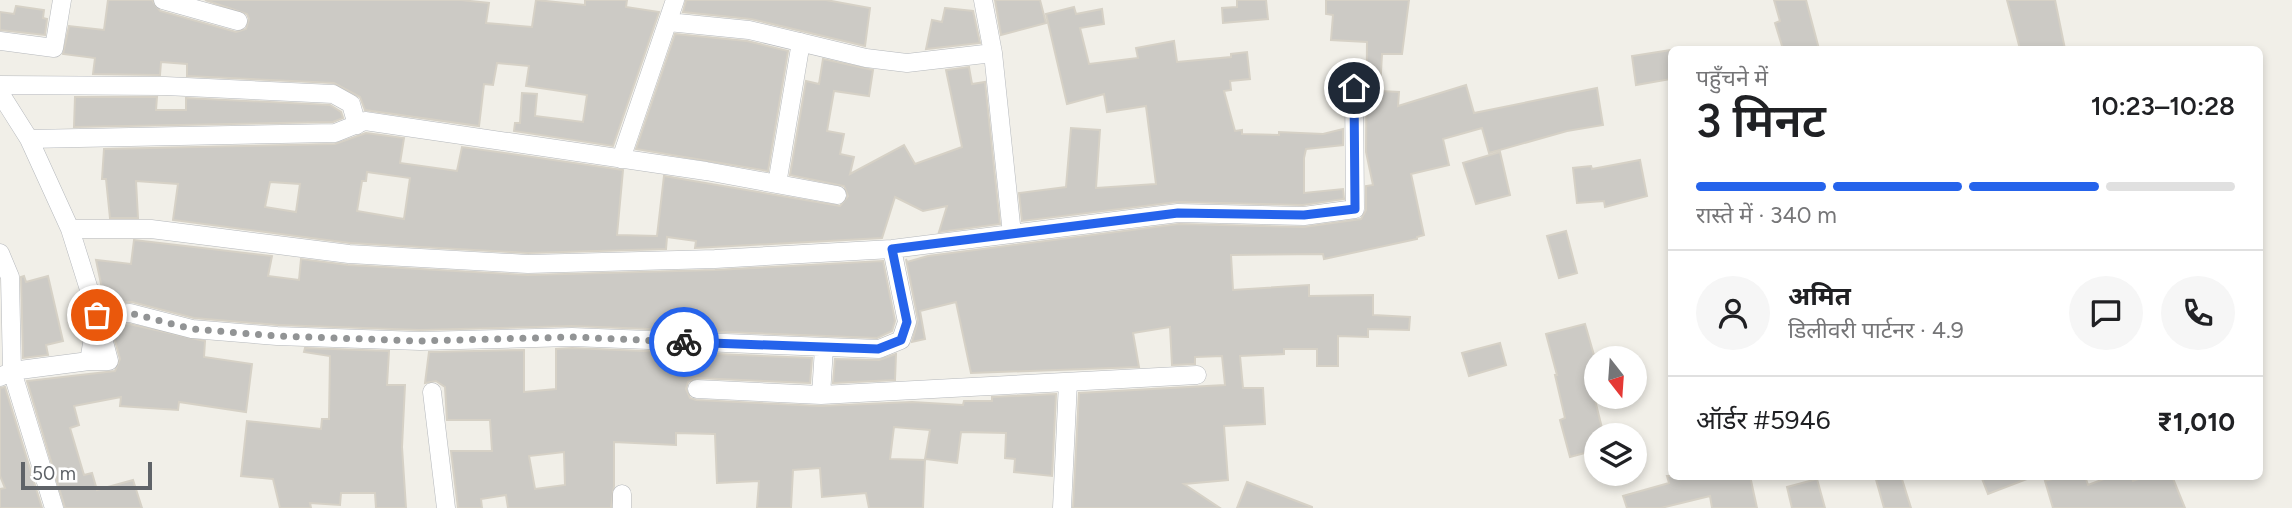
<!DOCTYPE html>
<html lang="hi">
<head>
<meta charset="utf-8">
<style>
  :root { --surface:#fff; --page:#f6f6f6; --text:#202124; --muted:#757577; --line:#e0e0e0; --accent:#2563eb }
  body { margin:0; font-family:Figtree,"Noto Sans Devanagari",sans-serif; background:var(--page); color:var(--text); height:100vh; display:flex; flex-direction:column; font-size:26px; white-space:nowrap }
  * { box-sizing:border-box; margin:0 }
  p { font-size:23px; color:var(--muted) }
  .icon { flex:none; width:38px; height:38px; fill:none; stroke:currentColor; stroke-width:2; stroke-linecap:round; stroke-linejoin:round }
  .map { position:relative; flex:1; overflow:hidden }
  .side { position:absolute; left:1668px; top:46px; width:595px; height:434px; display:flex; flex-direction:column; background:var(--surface); border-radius:10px; box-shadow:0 4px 10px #0003 }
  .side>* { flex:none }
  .needle { width:46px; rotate:163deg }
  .controls { position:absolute; left:1584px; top:346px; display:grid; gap:14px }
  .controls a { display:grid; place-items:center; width:63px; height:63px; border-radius:50%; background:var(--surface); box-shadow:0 4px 10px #0003; font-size:35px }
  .scale { position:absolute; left:21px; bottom:18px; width:131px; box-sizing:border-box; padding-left:7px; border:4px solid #5f6368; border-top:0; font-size:19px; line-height:24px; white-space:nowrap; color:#5f6368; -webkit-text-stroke:5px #fff; paint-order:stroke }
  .pin { position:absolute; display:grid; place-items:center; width:60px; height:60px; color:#fff; margin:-30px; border:4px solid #fff; border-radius:50%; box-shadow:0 2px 7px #0007 }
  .courier { position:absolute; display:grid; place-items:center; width:70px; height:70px; margin:-35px; border:5px solid #2563eb; border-radius:50%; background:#fff; color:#222; box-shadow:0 2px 9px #0007 }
  .headline em { font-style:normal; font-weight:600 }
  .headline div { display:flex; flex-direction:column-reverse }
  .headline { display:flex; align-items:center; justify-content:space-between; height:119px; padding:0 28px }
  h1 { font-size:46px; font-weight:600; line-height:52px }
  .bar { display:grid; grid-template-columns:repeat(4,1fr); gap:10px 7px; align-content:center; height:84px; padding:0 28px }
  .bar i { height:9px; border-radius:5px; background:var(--line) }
  .bar .active { background:var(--accent) }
  .bar p { grid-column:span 4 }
  .line { display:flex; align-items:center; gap:18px; padding:0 28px; border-top:2px solid var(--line) }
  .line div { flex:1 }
  .round { display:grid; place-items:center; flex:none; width:74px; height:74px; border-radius:37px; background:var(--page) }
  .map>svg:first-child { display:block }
</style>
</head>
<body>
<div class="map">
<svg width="2292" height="508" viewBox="0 0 2292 508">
  <rect width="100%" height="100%" fill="#f1efe8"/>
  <path fill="#cccac5" stroke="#d6d1c6" stroke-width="2" fill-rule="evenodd" d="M108,0H152L160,11L236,32L246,29L249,19L247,14L205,0H461L489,3L486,23L532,27L536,0L585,5V0H627L626,7L659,12L613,146L514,131L515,123H520L522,93L537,94L535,116L583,122L587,95L526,86L529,66L497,63L493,85L484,84L479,126L365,110L360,97L334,83L187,76V64L161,62L160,75L93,74L95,58L63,54L69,26L104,30Z
    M686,0H826L870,8L865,46L751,19L683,12Z
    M995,0H1040L1046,23L1001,35Z
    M1237,0H1266L1268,19L1223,23L1222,8L1237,7Z
    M1326,0H1409L1402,54H1382L1380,91L1399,92L1398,106L1466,85L1474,113L1597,88L1603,125L1567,131L1489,153L1482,128L1443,139L1449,165L1411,174L1424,235L1417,237V239L1324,259L1323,254L1231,255L1233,290L1309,285V296L1373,295V315L1410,317L1409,330L1368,329V337L1338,336V366H1317V349H1284V354L1240,356L1243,388H1263L1265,424L1224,426L1228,480L1184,484L1220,508H1073L1079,393L1225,385L1222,356L1195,357V364L1172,365L1170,327L1133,333L1139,367L971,373L956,302L920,311L925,339L912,342L918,320L906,259L907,262L928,256L1179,224L1304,227L1361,219L1366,210V186L1373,185L1366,152L1367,42L1331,40L1333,15L1326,14Z
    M1774,0H1806L1819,49H1783L1775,23L1780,21Z
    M2007,0H2055L2065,49H2020Z
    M16,6L44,10L43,18L47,19L45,35L0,30V12L14,14Z
    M1074,7L1076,14L1102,9L1104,24L1080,28L1089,64L1138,58L1136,48L1174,41L1177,62L1231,57V54L1247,52L1250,79L1230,81L1231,90L1224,91L1235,131L1242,130V134L1279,135V132L1323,134L1343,129V145L1306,149L1304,158V193L1343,189L1344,199L1303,205L1177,202L1022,221L1019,193L1066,187L1071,128L1100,130L1096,188L1156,184L1146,106L1107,112L1104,94L1067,104L1046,14Z
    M945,8L973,11L980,43L926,49L932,20L942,22Z
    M675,34L747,41L788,51L768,171L636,149Z
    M1671,50V79L1636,85L1632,56Z
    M823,59L873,70L869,96L834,91L827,131L844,134L840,154L854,157L850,174L904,145L915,164L962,147L946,70L969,67L972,84L985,82L1000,224L939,232L947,206L923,211L895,197L882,238L695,248L696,241L667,237L666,249L528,253L350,243L173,220L178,184L136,181L138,218H110L106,179H102L104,149L335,144L366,133L404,138L400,163L457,171L462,147L623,170L617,235L657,236L664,176L840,206L848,196L844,186L790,175L806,81L819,84ZM367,172L410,178L404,219L357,211L362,181H366ZM270,182L300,184L296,212L265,207Z
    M75,97H157L156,110H186V98L330,105L341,112L343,118L333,122L74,127Z
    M1500,152L1510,195L1476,204L1463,163Z
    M1640,160L1647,196L1605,207L1604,201L1577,203L1573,168L1591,166L1592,169Z
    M1566,231L1577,273L1559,278L1547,236Z
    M134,240L272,256L268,276L299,280L301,259L348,265L528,275L715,270L883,261L895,321L892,331L877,338L572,326L420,330L278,325L194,318L132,302L105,303L96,260L131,264Z
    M24,276L26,282L48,276L63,341L46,345L48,355L23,358L21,277Z
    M129,324L205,341L204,357L252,364L246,412L179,402L178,410L120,406L121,397L74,406L79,425L70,428L84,475L92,473L97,490L133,480L142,508H65L27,381L115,371L120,359L111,326Z
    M1585,324L1596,362L1591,363L1596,383L1595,400L1604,436H1596V450L1570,457L1560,420L1565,418L1555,375H1557L1546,334Z
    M1500,343L1506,365L1469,376L1462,353Z
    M305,348L389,351L387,385H405L402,447L406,508H376L375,493H341L340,505L310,503L311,508H280L273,479L241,476L247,421L321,429L322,419H329L330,356L304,352Z
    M572,348L812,358L810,383L697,378L688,382L686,389L690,398L696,400L820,406L912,402L963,405L964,401H992V397L1056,394L1052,476L1014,472L1015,459L1005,458L1006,433L961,432L957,463L925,459L930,430L894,427L890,459L925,460L923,508H869L866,493L822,497L820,468L793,470L791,508H757L759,481L717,483L715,434L676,433V445L614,442V486L611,508H508L506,495L481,499L482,508H458L451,451H492L490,420H447L445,387L436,381L425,383L429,352L524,350V392L556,389V349ZM564,452L565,485L535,489L529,456Z
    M896,354L895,380L833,383L835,359L879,360Z
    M5,387L42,508H0V489L5,488L0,476V388Z
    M1667,476H1750L1757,508H1712L1710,496L1661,508H1627L1623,496L1669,483Z
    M1875,476H1901L1911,508H1884Z
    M1981,476H2032V477L1988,494Z
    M2062,476H2085L2088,485L2112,476H2132L2133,481L2147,476H2172L2185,508H2053L2045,481Z
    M1817,479L1825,508H1792L1787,487Z
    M1247,482L1312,507V508H1237Z"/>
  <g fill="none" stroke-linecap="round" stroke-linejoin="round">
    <defs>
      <path id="street" d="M163,0L238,21
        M983,0L993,53L1012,234
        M668,22L749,30L866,58L907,63L993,53
        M0,41L54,48L62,0
        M0,85L165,86L333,94L351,104L357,125
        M0,93L29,139L70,229L97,315L89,361H109L97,315L130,313L192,329L277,336L420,341L572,337L879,349L901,340L907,322L892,249
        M29,139L335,133L365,121L706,171L837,195
        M621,159L675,0
        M777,184L801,42
        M70,229H151L349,254L528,264L715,259L892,249L1178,213L1304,216L1355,209L1354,88
        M0,253L10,277L12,371L89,361
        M824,348L821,395L1197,375
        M0,377L12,371L54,508
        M697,389L821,395
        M432,392L446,508
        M622,494V508
        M1062,508L1068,382"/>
    </defs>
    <use href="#street" stroke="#b5b8bc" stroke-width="19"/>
    <use href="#street" stroke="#fff" stroke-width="18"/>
  </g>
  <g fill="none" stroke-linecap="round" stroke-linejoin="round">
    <path stroke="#929495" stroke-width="7" stroke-dasharray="0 12.6" d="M97,315L130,313L192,329L277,336L420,341L572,337L684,342"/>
    <path stroke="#2563eb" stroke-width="9" d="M684,342L878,349L901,340L907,322L892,249L1178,213L1304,215L1355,209L1354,88"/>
  </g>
</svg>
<div class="controls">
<a><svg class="needle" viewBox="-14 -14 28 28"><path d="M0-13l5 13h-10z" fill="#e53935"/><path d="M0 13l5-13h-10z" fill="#757577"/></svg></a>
<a><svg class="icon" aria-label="layers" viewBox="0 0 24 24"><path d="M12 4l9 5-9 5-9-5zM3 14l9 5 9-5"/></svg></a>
</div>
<div class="scale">50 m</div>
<div class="pin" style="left:97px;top:315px;background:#ea580c"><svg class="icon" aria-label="bag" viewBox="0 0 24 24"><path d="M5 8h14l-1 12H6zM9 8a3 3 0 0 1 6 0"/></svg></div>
<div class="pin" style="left:1354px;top:88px;background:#1f2937"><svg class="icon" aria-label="home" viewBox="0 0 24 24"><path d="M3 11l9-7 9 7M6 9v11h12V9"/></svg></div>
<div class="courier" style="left:684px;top:342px"><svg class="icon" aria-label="bike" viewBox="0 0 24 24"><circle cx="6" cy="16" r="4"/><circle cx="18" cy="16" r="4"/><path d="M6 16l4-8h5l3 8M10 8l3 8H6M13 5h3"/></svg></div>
<section class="side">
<div class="headline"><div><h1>3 मिनट</h1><p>पहुँचने में</p></div><em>10:23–10:28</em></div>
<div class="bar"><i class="active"></i><i class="active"></i><i class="active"></i><i></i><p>रास्ते में · 340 m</p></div>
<div class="line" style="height:126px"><a class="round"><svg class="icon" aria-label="person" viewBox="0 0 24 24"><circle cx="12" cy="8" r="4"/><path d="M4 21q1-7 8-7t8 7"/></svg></a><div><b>अमित</b><p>डिलीवरी पार्टनर · 4.9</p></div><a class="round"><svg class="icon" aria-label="chat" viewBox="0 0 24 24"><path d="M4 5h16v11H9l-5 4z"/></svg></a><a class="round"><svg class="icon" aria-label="phone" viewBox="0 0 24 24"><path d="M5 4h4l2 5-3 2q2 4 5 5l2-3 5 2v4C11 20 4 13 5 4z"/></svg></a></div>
<div class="line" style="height:91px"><div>ऑर्डर #5946</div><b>₹1,010</b></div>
</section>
</div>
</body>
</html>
